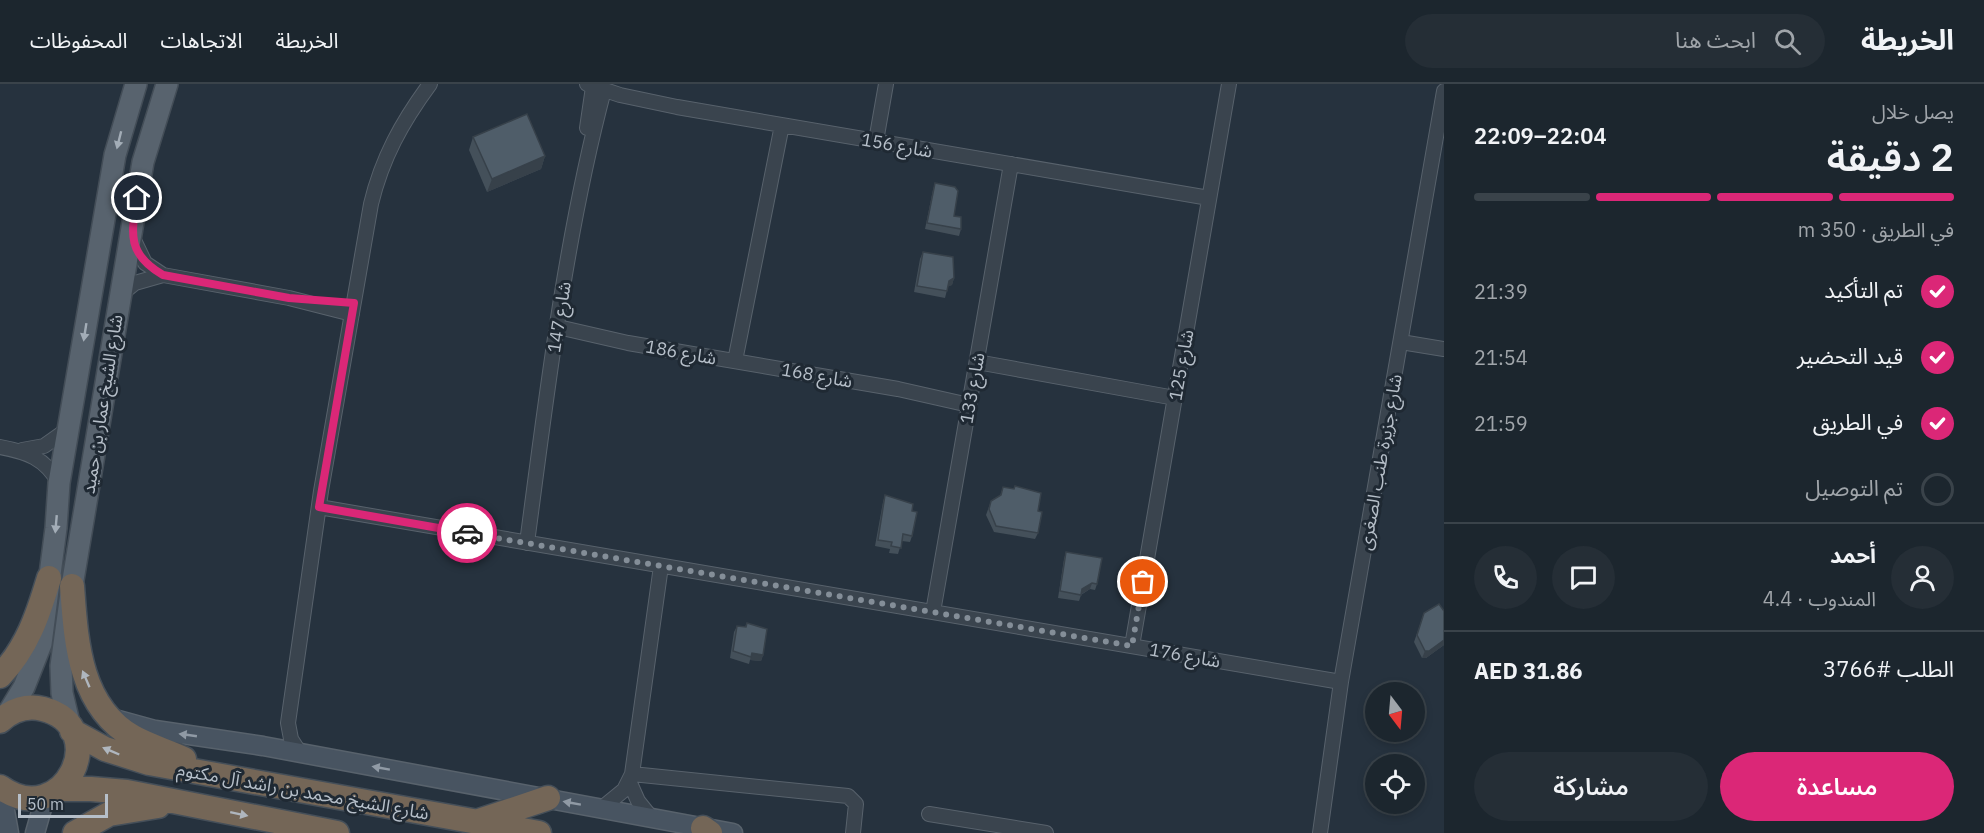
<!DOCTYPE html>
<html lang="ar">
<head>
<meta charset="utf-8">
<style>
  :root { --surface:#1c262e; --page:#252e36; --text:#f1f3f6; --muted:#a0a5aa; --line:#3a434a; --accent:#db2777 }
  body { margin:0; font-family:"IBM Plex Sans","Noto Sans Arabic",sans-serif; background:var(--page); color:var(--text); direction:rtl; height:100vh; display:flex; flex-direction:column; font-size:22px; white-space:nowrap }
  * { box-sizing:border-box; margin:0 }
  p { font-size:20px; color:var(--muted) }
  .icon { flex:none; width:33px; height:33px; fill:none; stroke:currentColor; stroke-width:2; stroke-linecap:round; stroke-linejoin:round }
  .map { position:relative; flex:1; overflow:hidden; direction:ltr }
  .side { display:flex; flex-direction:column; background:var(--surface); width:540px }
  .side>* { flex:none }
  .needle { width:39px; rotate:164deg }
  .buttons { position:absolute; left:1365px; top:598px; display:grid; gap:12px }
  .buttons a { display:grid; place-items:center; width:60px; height:60px; border-radius:50%; background:var(--surface); box-shadow:0 3px 9px #0003,0 0 0 2px var(--line); font-size:30px }
  .scale { position:absolute; left:18px; bottom:15px; width:90px; box-sizing:border-box; padding-left:6px; border:3px solid #b6bfc9; border-top:0; font-size:16px; line-height:21px; white-space:nowrap; color:#b6bfc9; -webkit-text-stroke:4px #1f2933; paint-order:stroke }
  .pin { position:absolute; display:grid; place-items:center; width:51px; height:51px; color:#fff; margin:-26px; border:3px solid #fff; border-radius:50%; box-shadow:0 2px 6px #0007 }
  .courier { position:absolute; display:grid; place-items:center; width:60px; height:60px; margin:-30px; border:4px solid #db2777; border-radius:50%; background:#fff; color:#222; box-shadow:0 2px 8px #0007 }
  .overview em { font-style:normal; font-weight:600 }
  .overview div { display:flex; flex-direction:column-reverse }
  .overview { display:flex; align-items:center; justify-content:space-between; height:102px; padding:0 30px }
  h1 { font-size:39px; font-weight:600; line-height:45px }
  .bar { display:grid; grid-template-columns:repeat(4,1fr); gap:9px 6px; align-content:center; height:72px; padding:0 30px }
  .bar i { height:8px; border-radius:4px; background:var(--line) }
  .bar .active { background:var(--accent) }
  .bar p { grid-column:span 4 }
  .line { display:flex; align-items:center; gap:15px; padding:0 30px; border-top:2px solid var(--line) }
  .line div { flex:1 }
  .round { display:grid; place-items:center; flex:none; width:63px; height:63px; border-radius:32px; background:var(--page) }
  ol { padding:0 30px; list-style:none }
  li { display:flex; align-items:center; gap:18px; height:66px }
  li p { margin-inline-start:auto }
  li .icon { padding:6px; border-radius:50%; background:var(--accent); color:#fff; stroke-width:4 }
  li:last-child { color:var(--muted) }
  li i { width:33px; height:33px; border:3px solid var(--line); border-radius:50% }
  .button { display:flex; gap:12px; margin-top:auto; padding:12px 30px }
  .button a { flex:1; height:69px; border-radius:36px; background:var(--accent); color:#fff; font-size:24px; font-weight:600; line-height:69px; text-align:center }
  .button a+a { background:var(--page); color:var(--text) }
  header { display:flex; align-items:center; gap:36px; box-sizing:border-box; height:84px; padding:0 30px; background:var(--surface); border-bottom:2px solid var(--line) }
  header strong { font-size:28px }
  nav { display:flex; gap:33px; margin-inline-start:auto; font-size:21px }
  .search { width:420px; height:54px; background:var(--page); display:flex; align-items:center; gap:15px; box-sizing:border-box; padding:0 21px; border-radius:33px; color:var(--muted); font-size:22px }
  main { display:flex; flex:1; min-height:0 }
  .map>svg:first-child { display:block }
</style>
</head>
<body>
<header>
<strong>الخريطة</strong>
<div class="search"><svg class="icon" aria-label="search" viewBox="0 0 24 24"><circle cx="10" cy="10" r="6"/><path d="M15 15l6 6"/></svg>ابحث هنا</div>
<nav><a>الخريطة</a><a>الاتجاهات</a><a>المحفوظات</a></nav>
</header>
<main>
<section class="side">
<div class="overview"><div><h1>2 دقيقة</h1><p>يصل خلال</p></div><em>22:04–22:09</em></div>
<div class="bar"><i class="active"></i><i class="active"></i><i class="active"></i><i></i><p>في الطريق · 350 m</p></div>
<ol>
<li><svg class="icon" aria-label="check" viewBox="0 0 24 24"><path d="M5 12l5 5 9-10"/></svg>تم التأكيد<p>21:39</p></li>
<li><svg class="icon" aria-label="check" viewBox="0 0 24 24"><path d="M5 12l5 5 9-10"/></svg>قيد التحضير<p>21:54</p></li>
<li><svg class="icon" aria-label="check" viewBox="0 0 24 24"><path d="M5 12l5 5 9-10"/></svg>في الطريق<p>21:59</p></li>
<li><i></i>تم التوصيل</li>
</ol>
<div class="line" style="height:108px"><a class="round"><svg class="icon" aria-label="person" viewBox="0 0 24 24"><circle cx="12" cy="8" r="4"/><path d="M4 21q1-7 8-7t8 7"/></svg></a><div><b>أحمد</b><p>المندوب · 4.4</p></div><a class="round"><svg class="icon" aria-label="chat" viewBox="0 0 24 24"><path d="M4 5h16v11H9l-5 4z"/></svg></a><a class="round"><svg class="icon" aria-label="phone" viewBox="0 0 24 24"><path d="M5 4h4l2 5-3 2q2 4 5 5l2-3 5 2v4C11 20 4 13 5 4z"/></svg></a></div>
<div class="line" style="height:78px"><div>الطلب #3766</div><b>AED 31.86</b></div>
<div class="button"><a>مساعدة</a><a>مشاركة</a></div>
</section>
<div class="map">
<svg width="1444" height="749" viewBox="0 0 1444 749">
  <rect width="100%" height="100%" fill="#26323e"/>
  <g fill="none" stroke-linecap="round" stroke-linejoin="round">
    <defs>
      <path id="street" d="M587,0L620,11L677,23L1209,114
        M587,44L593,3
        M876,57L886,0
        M132,152L145,179L163,191
        M120,211L135,199L163,191L289,214L352,230
        M558,243L628,259L898,305L969,321
        M1401,258L1444,265
        M735,277L782,41
        M977,278L1175,314
        M0,363C27,368 45,374 59,399
        M22,366L44,362L68,345
        M319,423L1341,598
        M527,459C547,308 565,154 604,6
        M933,528L1011,80
        M1132,562L1229,0
        M300,669L291,655L288,639L321,407L371,120C382,74 402,38 430,0
        M632,690L848,712L856,720L853,749
        M630,699L638,717L650,732
        M602,724L624,706L632,690L661,482
        M929,730L1046,749
        M1320,749L1341,598L1444,7"/>
      <path id="secondary" d="M115,635L155,646L263,662L733,749
        M1,704L9,749
        M35,749L45,714"/>
      <path id="primary" d="M7,631L24,603L41,560L56,444L59,399L115,71L136,0
        M70,643L62,609L61,582L72,502L143,78L167,0"/>
      <path id="highway" d="M72,502C76,557 79,622 133,653C149,662 167,667 184,675
        M0,592C27,564 38,531 49,494
        M0,637C12,626 27,621 43,625C114,643 64,749 0,703
        M72,647L105,665L149,679L539,749
        M61,705H91L127,708L337,749
        M479,737L548,714
        M703,744L710,749
        M75,749L109,730L158,722"/>
    </defs>
    <use href="#street" stroke="#58626c" stroke-width="16"/>
    <use href="#secondary" stroke="#58626c" stroke-width="21"/>
    <use href="#primary" stroke="#434d57" stroke-width="24"/>
    <use href="#highway" stroke="#454f59" stroke-width="27"/>
    <use href="#street" stroke="#3a444e" stroke-width="14"/>
    <use href="#secondary" stroke="#485461" stroke-width="18"/>
    <use href="#primary" stroke="#58636e" stroke-width="21"/>
    <use href="#highway" stroke="#746657" stroke-width="24"/>
  </g>
  <path fill="#44505a" d="M473,53L545,72L541,85L487,108L469,66Z
    M935,99L961,145L959,152L925,145L933,106Z
    M923,168L954,194L952,201L948,202L945,214L914,208L920,175Z
    M1003,403L1038,427V449L1035,455L994,448L986,431L991,417L1000,412Z
    M885,411L912,427V452L910,458L902,457L898,470L889,469L890,465L875,462L883,418Z
    M1066,468L1097,500L1095,506L1090,505L1081,511L1079,517L1058,514L1064,475Z
    M1444,527V561L1426,574H1422L1414,558L1424,529Z
    M747,539L763,571L761,577L750,576L749,580L730,574L734,548L737,542L745,543Z"/>
  <path fill="#37414a" d="M545,72L541,85L487,108L492,95Z
    M954,194L952,201L947,203L949,197Z
    M1092,499L1090,505L1080,511L1082,505Z
    M1444,556V561L1426,574H1422L1425,567Z
    M752,569L763,571L761,577L750,576Z"/>
  <path fill="#4f5d69" stroke="#37414a" stroke-width="1.5" d="M527,30L545,72L492,95L473,53Z
    M935,99L955,103L958,107L954,132L961,133V145L927,139Z
    M923,168L953,173L954,194L949,197L947,207L917,202Z
    M1015,402L1041,409L1038,427L1042,428L1038,449L996,442L989,425L991,417L1001,411L1003,403L1014,405Z
    M885,411L913,420L912,427L917,428L912,452L903,450L901,464L891,462L892,458L878,456Z
    M1066,468L1102,474L1097,500L1092,499L1082,505L1081,511L1060,507Z
    M1439,520L1444,527V556L1429,567H1425L1417,551L1424,529Z
    M747,539L767,545L763,571L752,569L751,573L733,567L737,542L746,543Z"/>
  <defs><path id="oneway-solid" d="M-6-.8H1V-3.2L6.5 0L1 3.2V.8H-6Z" transform="scale(1.5)"/></defs>
  <g fill="#a3adb7">
    <use href="#oneway-solid" transform="translate(119 56) rotate(104)"/>
    <use href="#oneway-solid" transform="translate(85 248) rotate(99)"/>
    <use href="#oneway-solid" transform="translate(56 440) rotate(95)"/>
  </g>
  <g fill="#afb6be">
    <use href="#oneway-solid" transform="translate(86 595) rotate(-113)"/>
    <use href="#oneway-solid" transform="translate(111 667) rotate(-157)"/>
    <use href="#oneway-solid" transform="translate(239 730) rotate(12)"/>
  </g>
  <g fill="#909aa5">
    <use href="#oneway-solid" transform="translate(188 651) rotate(-172)"/>
    <use href="#oneway-solid" transform="translate(381 684) rotate(-170)"/>
    <use href="#oneway-solid" transform="translate(572 719) rotate(-170)"/>
  </g>
  <g fill="none" stroke-linecap="round" stroke-linejoin="round">
    <path stroke="#848e98" stroke-width="6" stroke-dasharray="0 10.8" d="M467,449L1132,562L1143,498"/>
    <path stroke="#db2777" stroke-width="8" d="M137,114C131,150 127,170 163,191L289,214L354,219L319,423L467,449"/>
  </g>
  <g text-anchor="middle" dominant-baseline="central" stroke-width="6" stroke-linejoin="round" paint-order="stroke">
    <g font-size="18" fill="#b6bfc9" stroke="#1f2933">
      <text transform="translate(897 61) rotate(10)">شارع 156</text>
      <text transform="translate(559 233) rotate(-81)">شارع 147</text>
      <text transform="translate(681 268) rotate(10)">شارع 186</text>
      <text transform="translate(1181 281) rotate(-80)">شارع 125</text>
      <text transform="translate(817 291) rotate(10)">شارع 168</text>
      <text transform="translate(972 304) rotate(-80)">شارع 133</text>
      <text transform="translate(102 320) rotate(-81)">شارع الشيخ عمار بن حميد</text>
      <text transform="translate(1380 378) rotate(-80)">شارع جزيرة طنب الصغرى</text>
      <text transform="translate(1185 571) rotate(10)">شارع 176</text>
      <text transform="translate(303 707) rotate(10)">شارع الشيخ محمد بن راشد آل مكتوم</text>
    </g>
  </g>
</svg>
<div class="buttons">
<a><svg class="needle" viewBox="-14 -14 28 28"><path d="M0-13l5 13h-10z" fill="#e53935"/><path d="M0 13l5-13h-10z" fill="#a0a5aa"/></svg></a>
<a><svg class="icon" aria-label="locate" viewBox="0 0 24 24"><circle cx="12" cy="12" r="6"/><path d="M12 2v4M12 18v4M2 12h4M18 12h4"/></svg></a>
</div>
<div class="scale">50 m</div>
<div class="pin" style="left:1143px;top:498px;background:#ea580c"><svg class="icon" aria-label="bag" viewBox="0 0 24 24"><path d="M5 8h14l-1 12H6zM9 8a3 3 0 0 1 6 0"/></svg></div>
<div class="pin" style="left:137px;top:114px;background:#1f2937"><svg class="icon" aria-label="home" viewBox="0 0 24 24"><path d="M3 11l9-7 9 7M6 9v11h12V9"/></svg></div>
<div class="courier" style="left:467px;top:449px"><svg class="icon" aria-label="car" viewBox="0 0 24 24"><path d="M5 17H2v-5l4-1 3-4h7l3 4 3 1v5h-3M9 17h6M6 11h13"/><circle cx="7" cy="17" r="2"/><circle cx="17" cy="17" r="2"/></svg></div>
</div>
</main>
</body>
</html>
